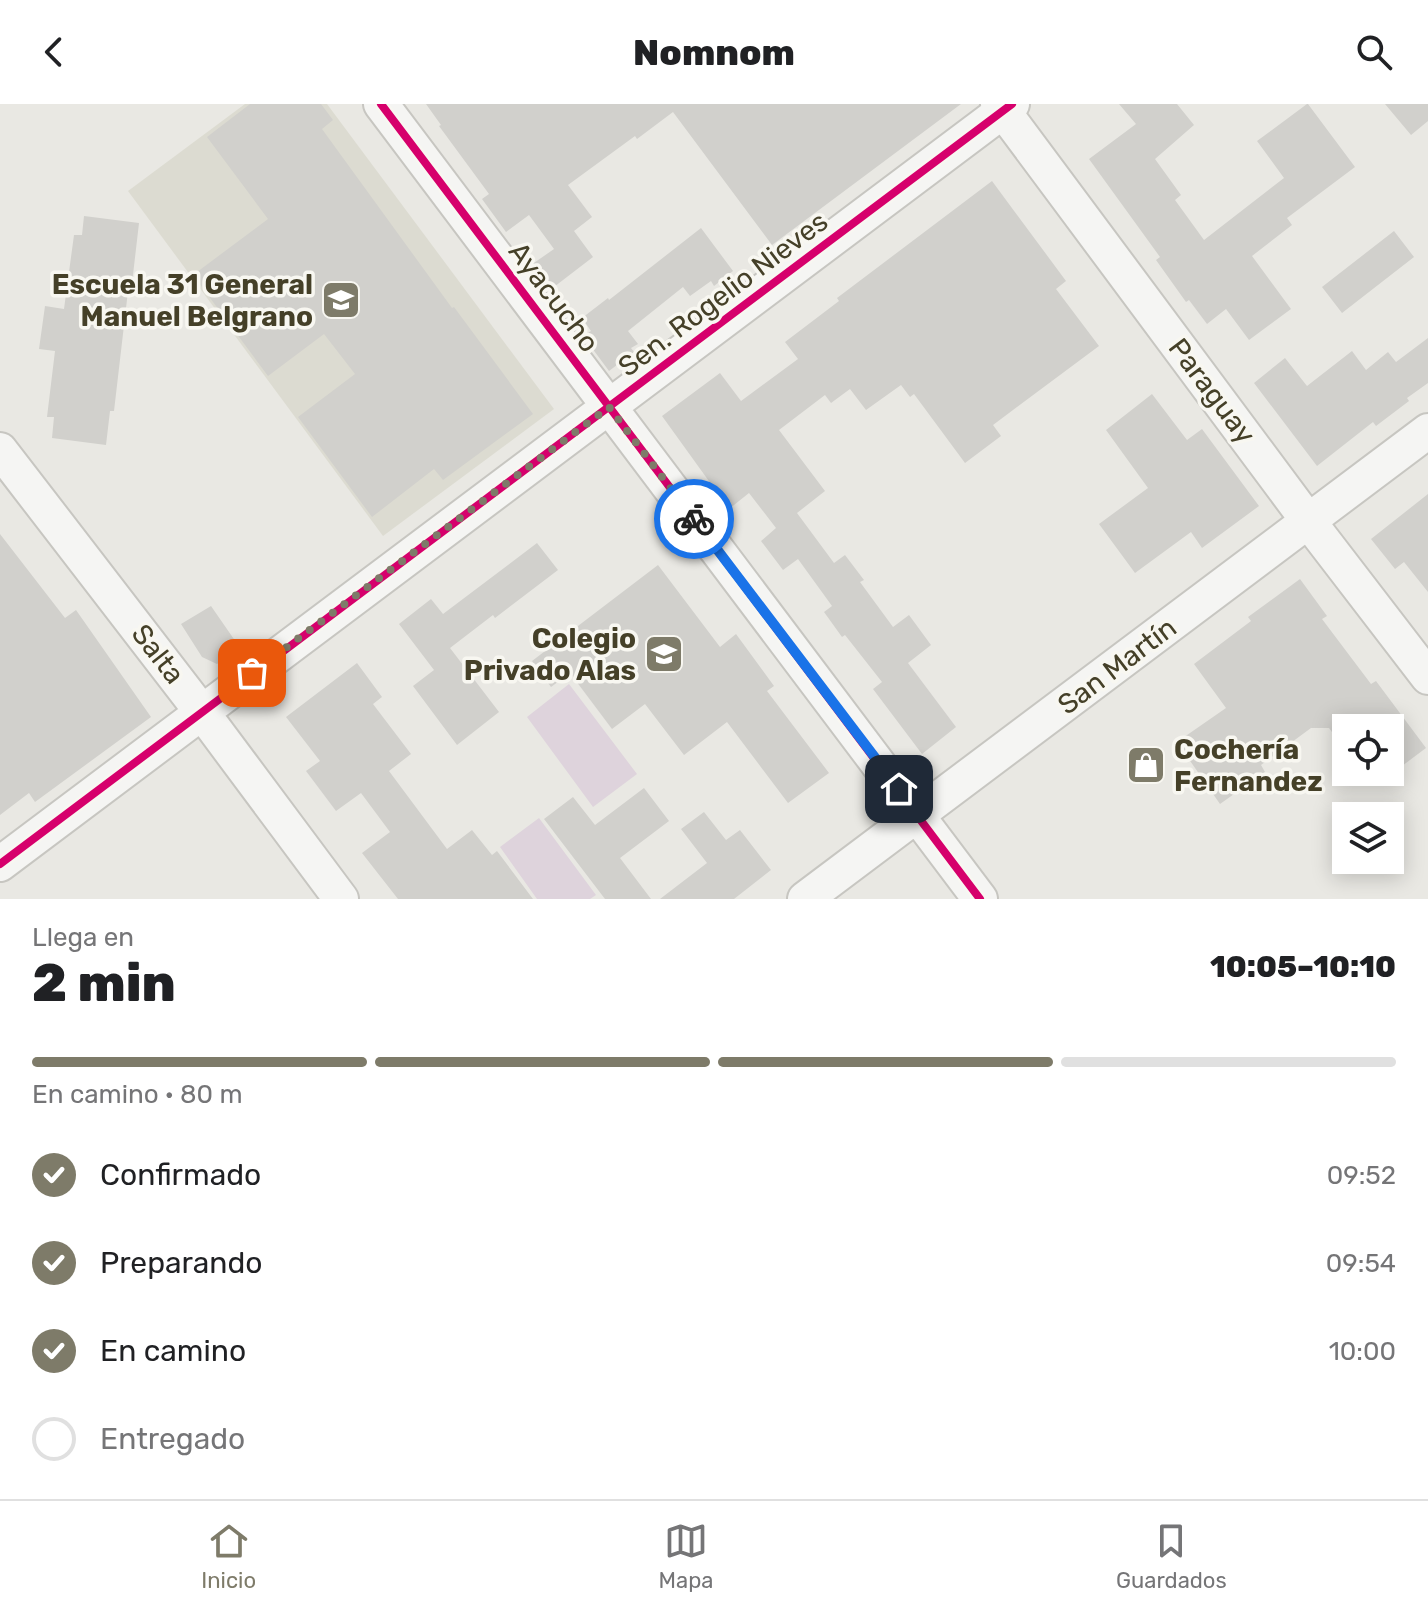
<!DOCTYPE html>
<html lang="es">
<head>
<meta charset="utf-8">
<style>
  :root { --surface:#fff; --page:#f6f6f6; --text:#202124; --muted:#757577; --line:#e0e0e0; --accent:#7e7b69 }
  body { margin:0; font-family:Rubik,sans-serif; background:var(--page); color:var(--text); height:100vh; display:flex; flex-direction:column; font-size:30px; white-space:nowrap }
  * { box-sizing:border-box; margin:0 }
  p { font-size:26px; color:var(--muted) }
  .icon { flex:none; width:44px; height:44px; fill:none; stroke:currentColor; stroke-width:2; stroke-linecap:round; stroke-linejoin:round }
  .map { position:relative; height:795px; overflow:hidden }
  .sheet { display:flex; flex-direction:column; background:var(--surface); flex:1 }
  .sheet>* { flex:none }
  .fabs { position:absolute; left:1332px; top:610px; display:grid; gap:16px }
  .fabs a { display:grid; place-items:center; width:72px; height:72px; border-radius:0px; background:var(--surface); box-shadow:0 4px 20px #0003; font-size:40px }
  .pin { position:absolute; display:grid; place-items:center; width:68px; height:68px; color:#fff; margin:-34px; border-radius:16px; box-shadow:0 4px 12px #0006 }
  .courier { position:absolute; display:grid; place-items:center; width:80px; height:80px; margin:-40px; border:6px solid #1a73e8; border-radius:50%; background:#fff; color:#222; box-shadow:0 2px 10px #0007 }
  .head em { font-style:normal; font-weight:800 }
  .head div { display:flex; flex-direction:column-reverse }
  .head { display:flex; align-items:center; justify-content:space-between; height:136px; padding:0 32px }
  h1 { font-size:52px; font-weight:800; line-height:60px }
  .bar { display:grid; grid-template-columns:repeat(4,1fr); gap:12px 8px; align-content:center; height:96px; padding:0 32px }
  .bar i { height:10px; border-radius:6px; background:var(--line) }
  .bar .current { background:var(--accent) }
  .bar p { grid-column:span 4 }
  ol { padding:0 32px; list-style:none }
  li { display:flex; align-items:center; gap:24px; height:88px }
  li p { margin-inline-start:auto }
  li .icon { padding:8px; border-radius:50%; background:var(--accent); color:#fff; stroke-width:4 }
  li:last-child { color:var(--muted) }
  li i { width:44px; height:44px; border:4px solid var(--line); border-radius:50% }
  header { display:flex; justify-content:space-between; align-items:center; height:104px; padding:0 32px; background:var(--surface); font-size:36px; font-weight:800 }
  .menu { display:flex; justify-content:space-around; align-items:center; height:112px; border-top:2px solid var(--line); background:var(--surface); font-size:22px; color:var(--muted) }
  .menu a { display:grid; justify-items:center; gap:4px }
  .menu .current { color:var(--accent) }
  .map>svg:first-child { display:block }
</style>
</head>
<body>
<header><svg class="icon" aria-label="back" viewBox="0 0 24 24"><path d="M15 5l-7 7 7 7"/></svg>Nomnom<svg class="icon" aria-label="search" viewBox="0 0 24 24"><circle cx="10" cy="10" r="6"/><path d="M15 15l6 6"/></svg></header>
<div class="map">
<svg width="1428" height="795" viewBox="0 0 1428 795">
  <rect width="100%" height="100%" fill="#e9e8e3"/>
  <path fill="#dcdbd1" d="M245,0H327L554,305L383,432L128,87Z"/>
  <path fill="#ded3dc" d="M569,580L637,670L593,703L527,613Z
    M539,714L596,791L590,795H537L500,743Z"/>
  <path fill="#d1d0cc" d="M250,0H321L333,16L322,25L452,204L454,203L533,310L443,376L434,365L372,413L298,313L355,270L324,230L268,272L193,171L268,115L207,33Z
    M426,0H961L772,141L673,8L637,35L635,32L568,81L592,113L574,127L593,153L550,186L531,161L554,145L529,111L506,128L482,95L489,90L439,22L441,21Z
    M1119,0H1177L1194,21L1155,55L1181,91L1175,96L1204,136L1284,74L1257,37L1307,0H1308L1355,63L1287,114L1292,121L1252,152L1291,205L1249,236L1226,205L1207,220L1189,196L1186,198L1156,156L1160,153L1089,55L1136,20Z
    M1385,0H1428V17L1411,31Z
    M992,77L1066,177L1056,185L1099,242L993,321L1001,332L965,359L914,290L910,293L901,281L866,306L850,285L831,299L825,291L779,326L825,387L797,409L834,459L845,451L864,476L860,478L893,523L909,511L931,541L908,559L956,623L922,650L873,585L882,578L845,531L842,533L824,508L832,502L798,455L783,466L761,437L776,424L749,389L729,405L662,312L720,269L741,297L798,255L785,238L839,197L837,194Z
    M84,112L139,119L131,188L128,187L114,307H110L106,341L52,334L54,313H47L55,247L39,245L45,202L64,205L74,131H82Z
    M701,124L733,167L714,182L711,177L690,192L683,183L628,227L638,240L631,244L634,248L609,267L589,240L593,237L588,229L591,227L582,214L608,194L609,196Z
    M1394,127L1414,153L1342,209L1322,183Z
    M1428,234V279L1407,294L1409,297L1376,322L1373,318L1317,362L1254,279L1285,254L1307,282L1352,247L1366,266L1388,248L1396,258Z
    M1152,290L1187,336L1202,325L1259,402L1202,444L1191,428L1135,469L1099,420L1148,384L1106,326Z
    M1428,390V488L1404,458L1395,465L1371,435Z
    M0,430L65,514L76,506L151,613L35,698L29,689L0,711Z
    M537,439L558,466L495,514L493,511L450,544L499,608L457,641L413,582L434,566L399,520L431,495L443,510Z
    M658,461L720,543L736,530L774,582L767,587L829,669L788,699L727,618L684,651L645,600L612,625L570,569L551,583L532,557Z
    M1300,475L1327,512L1322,515L1371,580L1376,577L1426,644L1390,671V624H1346V647L1329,624H1311L1261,661L1265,668L1220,700L1177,638L1226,604L1194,560L1251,517L1248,513Z
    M211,502L238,541L217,560L202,553L181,520Z
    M357,559L382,593L373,600L411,650L389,667L447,745L472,726L492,751L497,747L533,795H398L362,749L390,728L361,689L336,707L306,667L320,657L286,613Z
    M644,684L669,717L620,754L651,795H605L544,715L573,693L595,721Z
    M704,708L726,736L740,726L771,766L734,795H660L707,759L681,725Z"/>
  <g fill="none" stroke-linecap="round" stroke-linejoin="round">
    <defs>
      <path id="street" d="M381,0L980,795
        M998,0L1309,418L1428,573
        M0,346L201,607L341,795
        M0,760L1012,0
        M805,795L1428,327"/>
    </defs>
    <use href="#street" stroke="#c7c6c1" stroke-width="38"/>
    <use href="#street" stroke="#f5f5f3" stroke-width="34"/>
    <defs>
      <path id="cycleway" d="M381,0L980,795
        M0,760L1012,0"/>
    </defs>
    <use href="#cycleway" stroke="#f8f7f1" stroke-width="13"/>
    <use href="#cycleway" stroke="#d6006c" stroke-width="8"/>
  </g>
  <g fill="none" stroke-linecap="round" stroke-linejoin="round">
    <path stroke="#7e7b69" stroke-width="8" stroke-dasharray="0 14.4" d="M252,569L609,303L694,415"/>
    <path stroke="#1a73e8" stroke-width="10" d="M694,415L899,685"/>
  </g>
  <defs>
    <symbol id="school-square" viewBox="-11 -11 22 22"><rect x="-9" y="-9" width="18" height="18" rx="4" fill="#7e7b69" stroke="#f8f7f1"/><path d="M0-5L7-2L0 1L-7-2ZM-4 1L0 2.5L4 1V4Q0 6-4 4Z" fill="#fff"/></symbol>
    <symbol id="shop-square" viewBox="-11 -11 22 22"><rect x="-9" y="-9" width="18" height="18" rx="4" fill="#7e7b69" stroke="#f8f7f1"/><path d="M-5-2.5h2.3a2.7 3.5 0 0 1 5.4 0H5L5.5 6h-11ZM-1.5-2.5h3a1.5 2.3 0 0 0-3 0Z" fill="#fff"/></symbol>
  </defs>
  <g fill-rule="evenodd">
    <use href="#school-square" x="319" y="174" width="44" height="44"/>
    <use href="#school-square" x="642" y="528" width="44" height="44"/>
    <use href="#shop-square" x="1124" y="639" width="44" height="44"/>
  </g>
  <g text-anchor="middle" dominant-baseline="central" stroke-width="7" stroke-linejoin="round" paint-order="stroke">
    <g font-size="28" font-weight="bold" fill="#454028" stroke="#f8f7f1" text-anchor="end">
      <text x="313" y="180">Escuela 31 General<tspan x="313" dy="32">Manuel Belgrano</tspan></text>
      <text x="636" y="534">Colegio<tspan x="636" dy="32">Privado Alas</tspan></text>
      <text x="1174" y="645" text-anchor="start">Cochería<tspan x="1174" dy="32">Fernandez</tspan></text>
    </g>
    <g font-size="28" fill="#454028" stroke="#f8f7f1">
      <text transform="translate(723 190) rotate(-37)">Sen. Rogelio Nieves</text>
      <text transform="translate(554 193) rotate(53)">Ayacucho</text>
      <text transform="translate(1212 287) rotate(53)">Paraguay</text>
      <text transform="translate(158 550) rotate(52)">Salta</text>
      <text transform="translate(1117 562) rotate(-37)">San Martín</text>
    </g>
  </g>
</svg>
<div class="fabs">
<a><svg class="icon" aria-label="locate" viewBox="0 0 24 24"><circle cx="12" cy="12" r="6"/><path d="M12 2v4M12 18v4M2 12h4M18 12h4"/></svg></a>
<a><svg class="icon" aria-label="layers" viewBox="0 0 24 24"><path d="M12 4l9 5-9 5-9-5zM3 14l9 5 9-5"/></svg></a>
</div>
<div class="pin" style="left:252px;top:569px;background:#ea580c"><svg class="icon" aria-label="bag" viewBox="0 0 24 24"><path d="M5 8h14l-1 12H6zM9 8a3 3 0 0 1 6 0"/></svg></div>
<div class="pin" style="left:899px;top:685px;background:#1f2937"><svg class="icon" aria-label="home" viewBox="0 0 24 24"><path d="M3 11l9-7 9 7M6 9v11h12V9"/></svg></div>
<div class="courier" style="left:694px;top:415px"><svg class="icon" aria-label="bike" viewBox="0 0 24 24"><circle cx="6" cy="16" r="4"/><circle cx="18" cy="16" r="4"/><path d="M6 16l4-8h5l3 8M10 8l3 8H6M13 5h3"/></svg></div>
</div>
<section class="sheet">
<div class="head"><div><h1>2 min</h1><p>Llega en</p></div><em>10:05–10:10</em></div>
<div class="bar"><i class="current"></i><i class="current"></i><i class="current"></i><i></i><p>En camino · 80 m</p></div>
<ol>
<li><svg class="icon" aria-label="check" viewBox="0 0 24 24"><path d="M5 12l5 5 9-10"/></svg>Confirmado<p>09:52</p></li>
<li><svg class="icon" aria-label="check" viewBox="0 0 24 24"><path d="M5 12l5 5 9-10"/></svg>Preparando<p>09:54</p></li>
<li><svg class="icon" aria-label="check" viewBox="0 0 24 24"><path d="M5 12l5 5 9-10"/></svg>En camino<p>10:00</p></li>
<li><i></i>Entregado</li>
</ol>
</section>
<nav class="menu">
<a class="current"><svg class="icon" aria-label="home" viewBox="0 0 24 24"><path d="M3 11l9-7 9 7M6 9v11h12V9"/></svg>Inicio</a>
<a><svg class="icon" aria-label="map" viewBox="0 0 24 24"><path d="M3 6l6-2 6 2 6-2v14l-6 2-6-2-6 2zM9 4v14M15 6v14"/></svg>Mapa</a>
<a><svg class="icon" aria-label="saved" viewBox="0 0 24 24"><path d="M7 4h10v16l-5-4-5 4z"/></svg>Guardados</a>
</nav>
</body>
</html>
